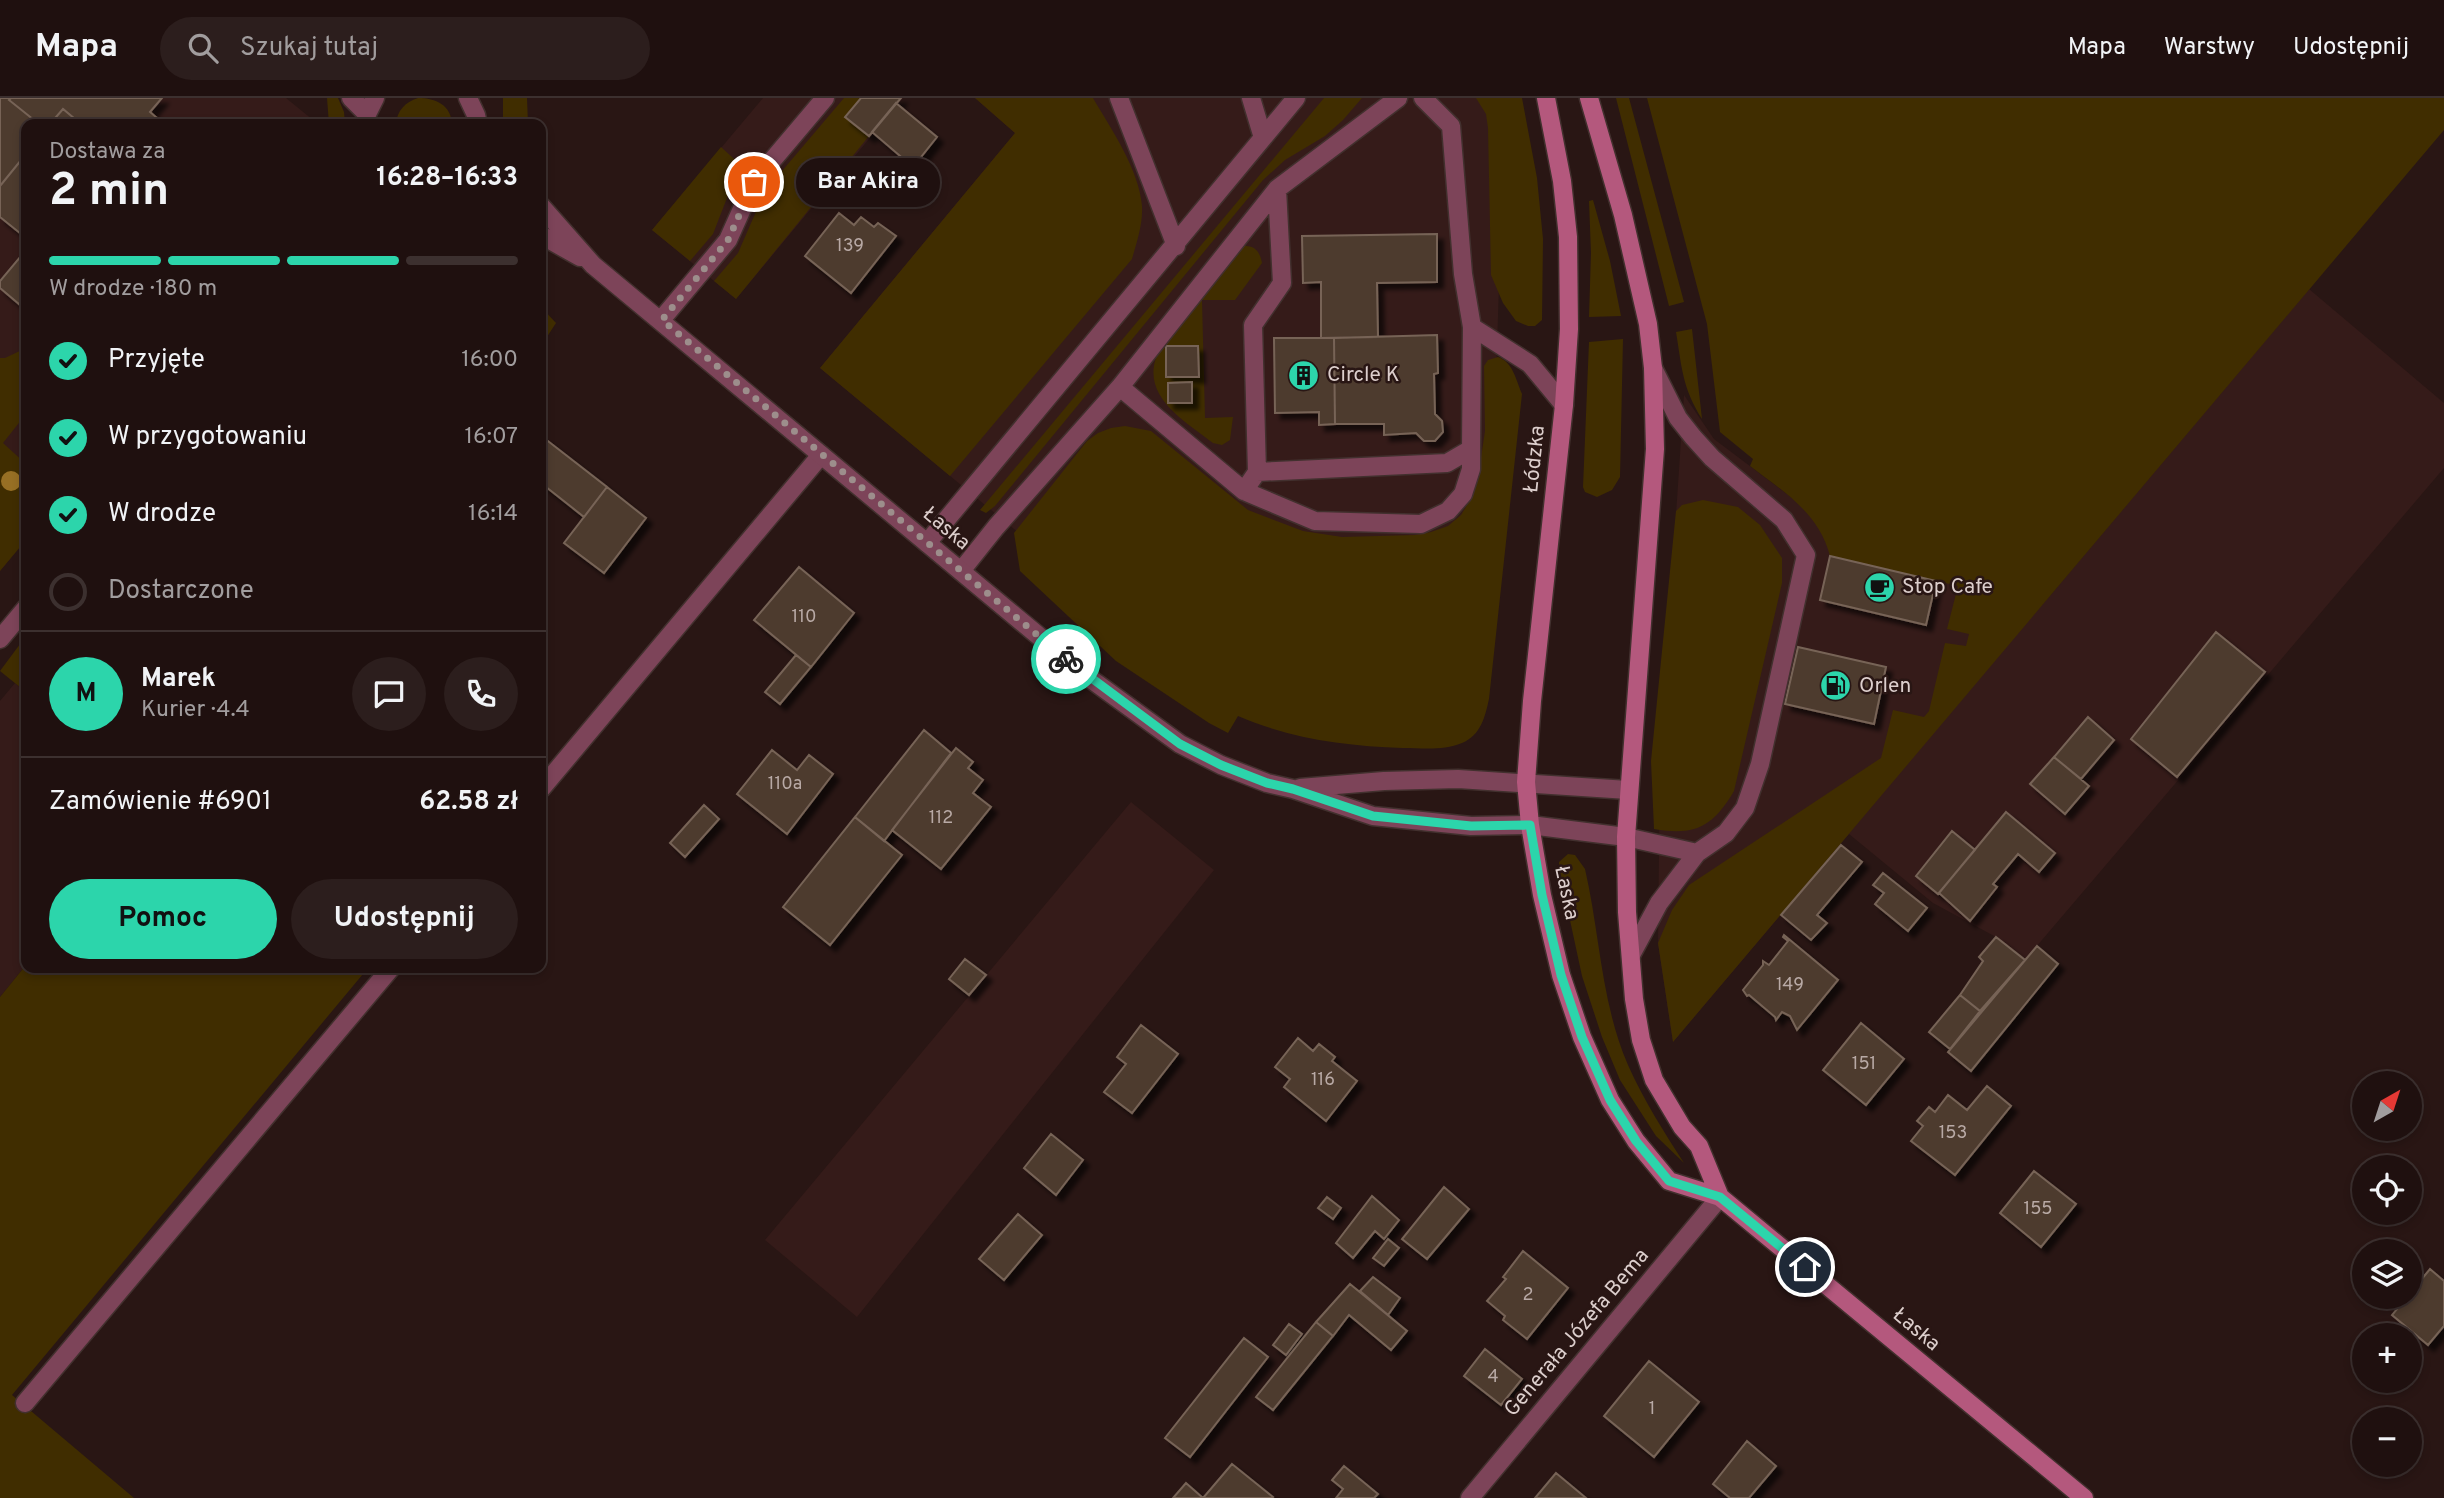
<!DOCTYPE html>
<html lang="pl">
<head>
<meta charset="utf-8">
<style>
  :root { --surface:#1f100f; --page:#2c1e1d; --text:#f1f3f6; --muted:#a19d9e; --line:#3c302f; --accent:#2cd5ab }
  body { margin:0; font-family:Overpass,sans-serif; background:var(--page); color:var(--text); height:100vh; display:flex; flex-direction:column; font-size:26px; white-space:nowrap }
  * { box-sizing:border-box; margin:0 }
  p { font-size:23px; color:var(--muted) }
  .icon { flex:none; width:38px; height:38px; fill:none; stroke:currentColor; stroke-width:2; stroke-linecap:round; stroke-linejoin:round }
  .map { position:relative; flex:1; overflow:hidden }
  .sheet { position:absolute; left:21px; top:21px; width:525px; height:854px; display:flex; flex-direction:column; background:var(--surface); border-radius:14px; box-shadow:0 4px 10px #0003,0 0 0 2px var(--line) }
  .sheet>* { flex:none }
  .needle { width:46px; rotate:39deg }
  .buttons { position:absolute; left:2352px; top:973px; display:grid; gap:14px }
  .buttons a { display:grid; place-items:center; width:70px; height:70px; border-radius:50%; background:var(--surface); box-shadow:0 4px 10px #0003,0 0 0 2px var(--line); font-size:35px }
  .pin { position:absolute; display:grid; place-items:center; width:60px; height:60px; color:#fff; margin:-30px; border:4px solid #fff; border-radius:50%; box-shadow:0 2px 7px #0007 }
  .courier { position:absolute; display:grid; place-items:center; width:70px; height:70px; margin:-35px; border:5px solid #2cd5ab; border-radius:50%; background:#fff; color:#222; box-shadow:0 2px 9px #0007 }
  .bubble { position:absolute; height:49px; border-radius:24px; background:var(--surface); box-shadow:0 4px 10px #0003,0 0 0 2px var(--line); font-size:23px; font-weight:700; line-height:49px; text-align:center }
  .headline em { font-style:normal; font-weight:700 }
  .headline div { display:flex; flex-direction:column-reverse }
  .headline { display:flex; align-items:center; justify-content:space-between; height:119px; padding:0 28px }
  h1 { font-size:46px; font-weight:700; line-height:52px }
  .bar { display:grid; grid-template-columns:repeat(4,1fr); gap:10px 7px; align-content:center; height:84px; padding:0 28px }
  .bar i { height:9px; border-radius:5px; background:var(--line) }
  .bar .active { background:var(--accent) }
  .bar p { grid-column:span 4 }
  .line { display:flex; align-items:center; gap:18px; padding:0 28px; border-top:2px solid var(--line) }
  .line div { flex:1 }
  .round { display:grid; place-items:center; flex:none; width:74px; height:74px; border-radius:37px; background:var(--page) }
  ol { padding:0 28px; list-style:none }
  li { display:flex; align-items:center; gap:21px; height:77px }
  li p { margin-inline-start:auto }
  li .icon { padding:7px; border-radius:50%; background:var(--accent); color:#111; stroke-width:4 }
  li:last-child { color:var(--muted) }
  li i { width:38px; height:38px; border:4px solid var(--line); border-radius:50% }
  .button { display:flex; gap:14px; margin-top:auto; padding:14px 28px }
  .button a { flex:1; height:80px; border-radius:42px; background:var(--accent); color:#111; font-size:28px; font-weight:700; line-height:80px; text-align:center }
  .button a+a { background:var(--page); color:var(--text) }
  header { display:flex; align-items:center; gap:42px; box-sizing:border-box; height:98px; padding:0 35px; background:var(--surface); border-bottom:2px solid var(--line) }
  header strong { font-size:33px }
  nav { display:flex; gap:38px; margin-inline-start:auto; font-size:24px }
  .search { width:490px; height:63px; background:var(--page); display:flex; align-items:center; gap:18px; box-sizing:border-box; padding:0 24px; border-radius:38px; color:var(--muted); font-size:26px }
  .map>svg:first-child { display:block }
</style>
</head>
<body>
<header>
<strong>Mapa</strong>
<div class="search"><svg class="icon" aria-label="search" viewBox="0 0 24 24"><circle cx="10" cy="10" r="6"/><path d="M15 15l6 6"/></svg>Szukaj tutaj</div>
<nav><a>Mapa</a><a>Warstwy</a><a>Udostępnij</a></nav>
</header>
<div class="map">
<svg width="2444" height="1400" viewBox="0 0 2444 1400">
  <defs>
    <filter id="shadow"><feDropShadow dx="6" dy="6" stdDeviation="2" flood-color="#0009"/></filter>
  </defs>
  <rect width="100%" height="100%" fill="#291614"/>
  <path fill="#351b19" d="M0,0H286L313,22V26H26V441L0,473Z
    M763,0H903L736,201L652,132Z
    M975,0H1500L1503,62L1495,313L1446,502L1208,592L820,270L1015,35Z
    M2309,191L2444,305V370L2025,862L1996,839L1933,805L1849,736L1673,944L1658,845L1660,656L1684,297L1714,341L1799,405L2042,507Z
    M15,585L26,594V867L0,899V603Z
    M1131,704L1214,772L857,1219L765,1142Z"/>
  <path fill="#402d00" d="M327,0H338L344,14L345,26H329Z
    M418,0C436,0 451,7 452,26H396C397,13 405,4 418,0Z
    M503,0H527L528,26H503Z
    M844,0H861L846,19L869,38L736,201L714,183L738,155L765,93Z
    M975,0H1093C1111,31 1139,71 1142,108C1143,126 1137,143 1132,161L950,378L820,270L1015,35Z
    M1324,0H1362L1343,22L1325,38L1285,62L1263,82L995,408L986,415L980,412Z
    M1476,0H1522L1537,80L1543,141L1542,222L1535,228H1528L1516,223L1503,205L1491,177L1488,30L1486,16Z
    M1616,0H1629L1684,204L1669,208Z
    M1647,0H2444V32L1673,944L1658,845L1672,812L1689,787L1881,660L1893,612L1924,619L1929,613L1945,545L1966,548L1969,536L1947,531L1958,488L1830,458C1819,415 1784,394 1750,368L1753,361L1720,334L1707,226Z
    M721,49L744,70L734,82L713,136L690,163L652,132Z
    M1593,102L1610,163L1621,218L1589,219L1591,155L1589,103Z
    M1244,148C1255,147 1260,154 1262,165L1235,202H1202L1205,320L1233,319L1230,342L1222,347L1213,345C1182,321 1135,295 1161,249Z
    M541,209L556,225L541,248Z
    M1692,231L1702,321C1682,289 1682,270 1676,234Z
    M1623,241L1620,379L1612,392L1597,399L1585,394L1583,389L1589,244Z
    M26,250V316L3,345L26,366V442L0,473V260H5Z
    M1498,259C1513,264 1516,282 1522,296L1489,601C1485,619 1481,637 1462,645C1443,653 1422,650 1403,650C1346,648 1291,641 1238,618L1228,635L1209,625L1116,563L1020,473L1014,435L1087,343L1098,335L1111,330L1125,328L1151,333L1248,412L1303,433L1342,439L1415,437L1431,434L1448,428L1461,417L1470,402L1480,366L1485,333L1484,268L1488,262Z
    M1703,402L1738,409L1760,427L1782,460V485L1734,693C1713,729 1695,738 1654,731L1651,663L1676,413L1682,407Z
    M26,538V594L0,573Z
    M1568,756L1575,757L1585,771C1600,836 1601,905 1628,967C1643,1001 1664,1034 1684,1065L1656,1038L1620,982L1602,939L1582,878L1559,771V764Z
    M26,867V870H368L12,1297L134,1400H0V899Z"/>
  <path fill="#4d3b2f" stroke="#776457" stroke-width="2" filter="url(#shadow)" d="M0,0H11L9,2L39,26H26V56L0,88Z
    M11,0H162L150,14L164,26H81L63,11L50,26H39L9,2Z
    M861,0H901L869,38L845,19Z
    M896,5L937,39L913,69L872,34Z
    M63,11L81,26H50Z
    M26,56V140L0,119V88Z
    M839,115L854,127L861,119L874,129L878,125L896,138L851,195L805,158Z
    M1437,136V184L1377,185L1378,239L1321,240V184L1303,185L1302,138Z
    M26,152V212L0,190V183Z
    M1437,237L1438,275L1434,276L1435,316L1442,323L1443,334L1435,343H1424L1416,335L1384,337V326H1335L1334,240Z
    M1274,240H1334L1335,326L1319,327V314L1275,315Z
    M1166,248H1198L1199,279H1166Z
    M1192,284V305H1168V285Z
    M544,340L607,389L584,419L541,385V345Z
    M607,389L646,420L604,475L564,445Z
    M1830,458L1936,483L1926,527L1820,502Z
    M799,469L854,515L811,569L754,522Z
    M2216,534L2265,574L2177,679L2131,641Z
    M1798,549L1886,569L1874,626L1785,606Z
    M796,557L811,569L780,606L765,594Z
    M2088,619L2114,642L2081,681L2054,659Z
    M924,632L951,655L884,743L855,719Z
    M956,650L973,664L968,670L983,682L973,695L991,709L941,771L892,732Z
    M772,652L797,672L809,657L833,676L787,736L737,696Z
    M2054,659L2089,688L2065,716L2030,686Z
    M704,707L719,721L685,759L670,745Z
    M2006,714L2055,755L2039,774L2018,756L1993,786L1997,789L1970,823L1939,795Z
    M855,719L902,757L830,847L783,809Z
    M1952,733L1975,752L1938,796L1916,778Z
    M1841,747L1862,764L1817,817L1827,825L1811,842L1781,817Z
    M1883,775L1927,810L1908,833L1875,806L1884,795L1873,787Z
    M1784,837L1838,882L1797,932L1790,918L1782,914L1776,922L1775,919L1749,897L1747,898L1743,892L1763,867V863L1769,867L1788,843L1783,839Z
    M1996,839L2025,862L1980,913L1960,897L1983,863L1979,859Z
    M2037,848L2058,866L1971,973L1948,954Z
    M965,861L986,877L969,897L949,881Z
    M1960,897L1980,913L1950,951L1929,934Z
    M1861,925L1904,961L1866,1007L1823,972Z
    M1141,927L1178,956L1132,1015L1104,994L1126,966L1117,959Z
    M1298,940L1313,953L1319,946L1335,959L1332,963L1357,983L1326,1023L1284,989L1290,981L1275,969Z
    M1987,988L2011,1008L1955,1077L1911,1043L1923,1028L1917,1023L1929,1009L1935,1014L1948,997L1967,1012Z
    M1051,1036L1083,1062L1056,1097L1024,1070Z
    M2034,1073L2076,1106L2041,1149L2000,1115Z
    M1444,1089L1469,1111L1427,1161L1402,1141Z
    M1372,1098L1399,1122L1384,1141L1375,1133L1353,1160L1336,1145Z
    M1327,1099L1341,1110L1333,1121L1318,1110Z
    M1018,1116L1042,1137L1004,1182L979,1161Z
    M1388,1141L1399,1150L1384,1168L1373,1160Z
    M1523,1153L1568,1190L1527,1241L1503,1222L1505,1218L1487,1203L1506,1181L1503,1179Z
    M2430,1171L2444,1183V1228L2428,1247L2392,1217Z
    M1373,1179L1400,1200L1388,1217L1360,1193Z
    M1350,1186L1407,1233L1391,1252L1349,1217L1333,1238L1316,1224Z
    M1316,1224L1333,1238L1273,1312L1256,1299Z
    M1289,1226L1302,1236L1286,1257L1273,1247Z
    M1244,1240L1268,1259L1190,1359L1165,1340Z
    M1485,1251L1522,1281L1501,1307L1464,1278Z
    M1649,1263L1699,1304L1654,1359L1604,1318Z
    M1747,1343L1776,1368L1749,1400H1730L1713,1386Z
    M1232,1366L1273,1399L1272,1400H1203Z
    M1344,1368L1378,1396L1374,1400H1336L1343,1391L1332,1382Z
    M1556,1375L1586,1400H1535Z
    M1186,1385L1203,1400H1173Z"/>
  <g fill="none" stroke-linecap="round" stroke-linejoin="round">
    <defs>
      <path id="service" d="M1119,0L1176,148
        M1251,0L1263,40
        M1398,0L1277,91L1120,289L1244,393L1315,423L1421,426L1448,413L1463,396L1471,371V351L1472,229L1463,176L1451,28L1423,0
        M661,222L728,142L754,84L825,0
        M1472,229L1530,266L1564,307
        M1257,374L1447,365L1471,351
        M1244,393L1257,374L1253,227L1282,185L1277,91
        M927,445L1296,0
        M961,473L996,429L1120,289
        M541,691L821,357
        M1626,739L1697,755
        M1631,857L1659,805L1697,755L1726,735L1745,710L1760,666L1806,457L1784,422L1712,360L1693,339L1678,320L1653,270
        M25,1305L391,870"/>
      <path id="minor" d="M1470,1400L1720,1099"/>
      <path id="tertiary" d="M351,0L367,16
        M468,0L476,17L478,26
        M366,26L367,16L375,0
        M541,108L593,167L1088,579L1180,646L1221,667L1267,685L1293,691L1373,718L1471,728L1530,727L1626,739
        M541,137L580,159
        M0,541L26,510
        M1300,690L1384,683L1458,681L1628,692"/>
      <path id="secondary" d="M1546,0L1562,83L1568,139L1569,231L1564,307L1532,603L1526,684L1530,727L1542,797L1561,877L1582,939L1610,1002L1636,1043L1669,1083L1720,1099L2084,1400
        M1589,0L1623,117L1648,226L1653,270L1655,351L1626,739L1627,814L1634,901L1641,942L1654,982L1682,1029L1699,1048L1720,1099"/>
    </defs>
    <use href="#service" stroke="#42302e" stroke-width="21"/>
    <use href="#minor" stroke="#42302e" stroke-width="21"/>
    <use href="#tertiary" stroke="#42302e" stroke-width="21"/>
    <use href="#secondary" stroke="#42302e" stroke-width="21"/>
    <use href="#service" stroke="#7d4459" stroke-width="18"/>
    <use href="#minor" stroke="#7d4459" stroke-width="18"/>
    <use href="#tertiary" stroke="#7d4459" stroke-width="18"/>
    <use href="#secondary" stroke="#b4587d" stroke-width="18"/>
  </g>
  <circle fill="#976f24" cx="11" cy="383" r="10"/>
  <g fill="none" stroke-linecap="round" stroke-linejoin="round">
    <path stroke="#9d8e8c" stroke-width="7" stroke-dasharray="0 12.6" d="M754,84L728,142L662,222L1066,561"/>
    <path stroke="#2cd5ab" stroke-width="9" d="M1066,561L1180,646L1221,667L1267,685L1293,691L1373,718L1471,728L1530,727L1542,797L1561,877L1582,939L1610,1002L1636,1043L1669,1083L1720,1099L1805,1169"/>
  </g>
  <defs>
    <symbol id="building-disc" viewBox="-11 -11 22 22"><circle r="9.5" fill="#2cd5ab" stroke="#291614"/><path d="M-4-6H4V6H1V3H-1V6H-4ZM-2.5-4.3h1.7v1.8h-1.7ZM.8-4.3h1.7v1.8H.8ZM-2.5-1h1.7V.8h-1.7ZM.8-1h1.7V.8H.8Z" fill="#111"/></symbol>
    <symbol id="cafe-disc" viewBox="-11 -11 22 22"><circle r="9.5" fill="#2cd5ab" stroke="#291614"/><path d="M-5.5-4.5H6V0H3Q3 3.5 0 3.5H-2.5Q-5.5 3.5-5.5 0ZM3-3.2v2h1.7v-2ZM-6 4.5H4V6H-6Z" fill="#111"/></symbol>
    <symbol id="fuel-disc" viewBox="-11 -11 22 22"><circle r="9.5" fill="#2cd5ab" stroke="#291614"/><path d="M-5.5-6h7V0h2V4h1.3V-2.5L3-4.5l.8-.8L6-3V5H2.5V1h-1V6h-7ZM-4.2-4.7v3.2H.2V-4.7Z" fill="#111"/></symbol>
  </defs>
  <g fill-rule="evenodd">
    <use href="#building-disc" x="1286" y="260" width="35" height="35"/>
    <use href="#cafe-disc" x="1862" y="472" width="35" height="35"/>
    <use href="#fuel-disc" x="1818" y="570" width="35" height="35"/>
  </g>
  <g text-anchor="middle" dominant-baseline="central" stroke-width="5" stroke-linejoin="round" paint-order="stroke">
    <g font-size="18" fill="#b8a9a5">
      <text x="850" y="148">139</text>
      <text x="804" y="519">110</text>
      <text x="785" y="686">110a</text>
      <text x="941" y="720">112</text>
      <text x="1790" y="887">149</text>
      <text x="1864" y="966">151</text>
      <text x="1323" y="982">116</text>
      <text x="1953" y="1035">153</text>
      <text x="2038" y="1111">155</text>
      <text x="1528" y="1197">2</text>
      <text x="1493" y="1279">4</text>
      <text x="1652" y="1311">1</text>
    </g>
    <g font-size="21" fill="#dccecc" stroke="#291614" text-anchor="start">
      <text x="1327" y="277">Circle K</text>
      <text x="1902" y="489">Stop Cafe</text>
      <text x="1859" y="588">Orlen</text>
    </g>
    <g font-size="21" fill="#dccecc" stroke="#291614">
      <text transform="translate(1535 361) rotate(-84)">Łódzka</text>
      <text transform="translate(946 431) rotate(40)">Łaska</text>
      <text transform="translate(1566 795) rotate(78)">Łaska</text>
      <text transform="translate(1916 1232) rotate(40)">Łaska</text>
      <text transform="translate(1577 1235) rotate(-50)">Generała Józefa Bema</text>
    </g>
  </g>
</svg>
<div class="buttons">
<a><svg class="needle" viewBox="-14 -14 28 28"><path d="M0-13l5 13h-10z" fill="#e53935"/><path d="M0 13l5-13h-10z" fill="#a19d9e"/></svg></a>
<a><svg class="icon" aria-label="locate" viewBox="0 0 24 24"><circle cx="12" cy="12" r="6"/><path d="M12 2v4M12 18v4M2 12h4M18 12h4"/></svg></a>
<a><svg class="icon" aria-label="layers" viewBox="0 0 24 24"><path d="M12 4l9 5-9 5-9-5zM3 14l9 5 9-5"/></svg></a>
<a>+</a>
<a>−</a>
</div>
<div class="pin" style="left:754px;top:84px;background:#ea580c"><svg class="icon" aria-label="bag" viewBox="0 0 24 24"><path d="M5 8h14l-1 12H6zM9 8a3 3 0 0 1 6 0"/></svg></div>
<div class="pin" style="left:1805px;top:1169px;background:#1f2937"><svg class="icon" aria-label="home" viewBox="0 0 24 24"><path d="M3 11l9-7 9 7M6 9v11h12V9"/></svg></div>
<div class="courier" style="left:1066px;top:561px"><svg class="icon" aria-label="bike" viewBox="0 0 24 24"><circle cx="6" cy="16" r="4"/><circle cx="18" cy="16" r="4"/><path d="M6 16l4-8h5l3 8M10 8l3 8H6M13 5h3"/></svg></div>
<div class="bubble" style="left:796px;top:60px;width:144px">Bar Akira</div>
<section class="sheet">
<div class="headline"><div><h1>2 min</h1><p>Dostawa za</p></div><em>16:28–16:33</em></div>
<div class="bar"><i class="active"></i><i class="active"></i><i class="active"></i><i></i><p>W drodze · 180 m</p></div>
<ol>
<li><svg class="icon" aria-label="check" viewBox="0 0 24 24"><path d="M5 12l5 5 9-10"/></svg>Przyjęte<p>16:00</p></li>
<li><svg class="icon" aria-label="check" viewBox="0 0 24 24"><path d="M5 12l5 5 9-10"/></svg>W przygotowaniu<p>16:07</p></li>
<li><svg class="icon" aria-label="check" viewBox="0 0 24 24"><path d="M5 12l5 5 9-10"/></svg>W drodze<p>16:14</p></li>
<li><i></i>Dostarczone</li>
</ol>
<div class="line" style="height:126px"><b class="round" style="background:var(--accent);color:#111">M</b><div><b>Marek</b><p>Kurier · 4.4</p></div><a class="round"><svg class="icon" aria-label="chat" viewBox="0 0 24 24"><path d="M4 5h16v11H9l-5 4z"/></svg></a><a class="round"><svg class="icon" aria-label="phone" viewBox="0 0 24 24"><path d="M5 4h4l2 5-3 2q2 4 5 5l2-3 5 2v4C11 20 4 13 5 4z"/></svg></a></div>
<div class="line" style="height:91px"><div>Zamówienie #6901</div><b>62.58 zł</b></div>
<div class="button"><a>Pomoc</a><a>Udostępnij</a></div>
</section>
</div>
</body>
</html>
